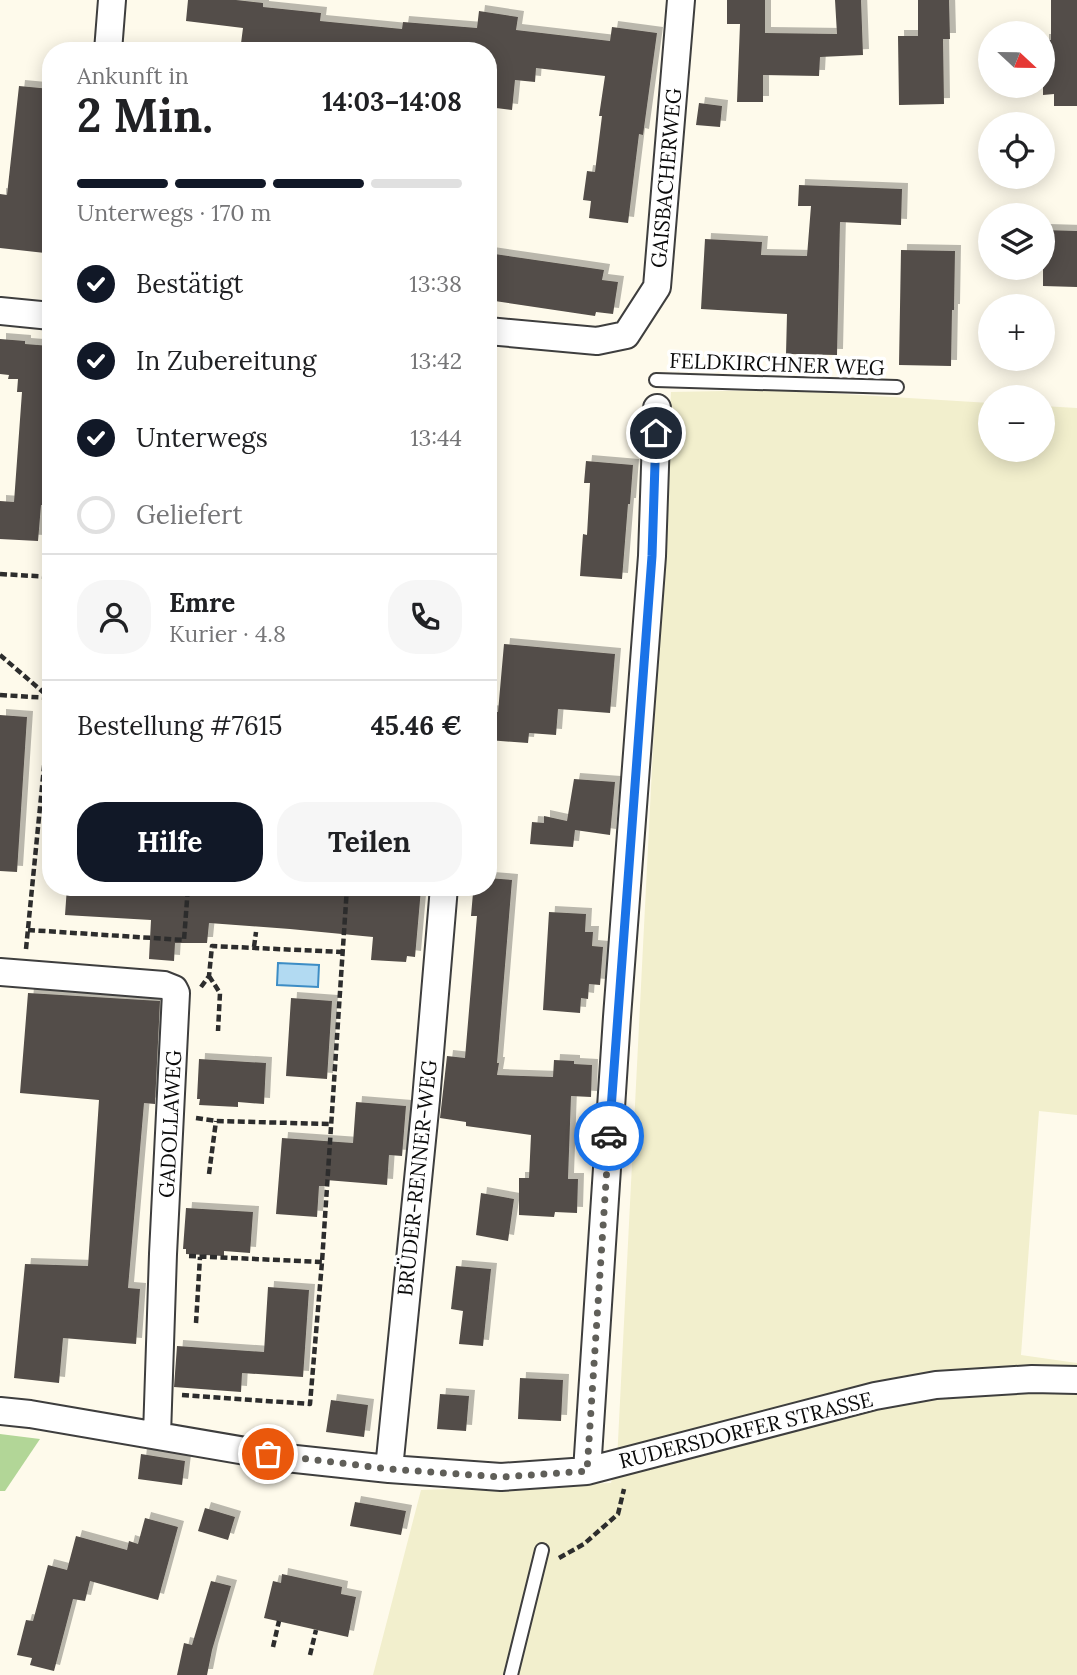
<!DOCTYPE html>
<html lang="de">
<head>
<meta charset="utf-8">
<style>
  :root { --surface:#fff; --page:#f6f6f6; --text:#202124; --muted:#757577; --line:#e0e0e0; --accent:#111827 }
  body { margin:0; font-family:Lora,serif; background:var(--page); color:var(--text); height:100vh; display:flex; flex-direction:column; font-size:26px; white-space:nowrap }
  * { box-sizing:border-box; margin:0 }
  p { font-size:23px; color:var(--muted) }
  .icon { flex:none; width:38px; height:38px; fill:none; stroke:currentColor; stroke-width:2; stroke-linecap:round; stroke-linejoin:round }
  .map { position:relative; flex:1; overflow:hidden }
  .side { position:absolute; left:42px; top:42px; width:455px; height:854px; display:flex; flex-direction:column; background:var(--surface); border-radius:28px; box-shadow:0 4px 18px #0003 }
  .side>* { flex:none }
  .needle { width:46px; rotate:112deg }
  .fabs { position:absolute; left:978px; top:21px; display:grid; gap:14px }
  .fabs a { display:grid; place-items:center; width:77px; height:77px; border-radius:50%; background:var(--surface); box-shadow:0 4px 18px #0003; font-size:35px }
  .pin { position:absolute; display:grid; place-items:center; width:60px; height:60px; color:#fff; margin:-30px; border:4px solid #fff; border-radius:50%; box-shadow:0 2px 7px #0007 }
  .courier { position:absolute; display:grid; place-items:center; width:70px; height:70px; margin:-35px; border:5px solid #1a73e8; border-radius:50%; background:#fff; color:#222; box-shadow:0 2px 9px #0007 }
  .head em { font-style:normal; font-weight:700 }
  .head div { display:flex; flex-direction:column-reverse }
  .head { display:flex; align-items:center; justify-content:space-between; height:119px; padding:0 35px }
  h1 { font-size:46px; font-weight:700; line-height:52px }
  .bar { display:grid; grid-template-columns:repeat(4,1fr); gap:10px 7px; align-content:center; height:84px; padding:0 35px }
  .bar i { height:9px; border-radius:5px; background:var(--line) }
  .bar .selected { background:var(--accent) }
  .bar p { grid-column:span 4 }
  .line { display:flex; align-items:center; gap:18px; padding:0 35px; border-top:2px solid var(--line) }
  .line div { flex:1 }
  .round { display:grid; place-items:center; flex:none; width:74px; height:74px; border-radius:28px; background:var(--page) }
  ol { padding:0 35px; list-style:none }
  li { display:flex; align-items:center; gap:21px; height:77px }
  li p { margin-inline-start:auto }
  li .icon { padding:7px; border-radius:50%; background:var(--accent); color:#fff; stroke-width:4 }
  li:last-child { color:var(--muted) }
  li i { width:38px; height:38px; border:4px solid var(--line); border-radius:50% }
  .action { display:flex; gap:14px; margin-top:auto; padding:14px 35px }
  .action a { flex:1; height:80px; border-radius:28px; background:var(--accent); color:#fff; font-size:28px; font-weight:700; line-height:80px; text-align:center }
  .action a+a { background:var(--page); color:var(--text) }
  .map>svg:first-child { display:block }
</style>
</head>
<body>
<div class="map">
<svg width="1077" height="1675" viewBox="0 0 1077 1675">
  <defs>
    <filter id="shadow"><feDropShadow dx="6" dy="-6" stdDeviation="0" flood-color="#0004"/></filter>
  </defs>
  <rect width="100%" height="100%" fill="#fefaeb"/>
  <path fill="#f2efcd" d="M778,390L990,403V450H1043V406L1077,408V1115L1039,1111L1021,1355L1077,1363V1675H373L421,1490L611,1483L617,1461L671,392Z"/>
  <path fill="#b2d697" d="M0,1434L40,1439L5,1491H0Z"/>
  <path fill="#b2daf2" stroke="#3d8dc5" stroke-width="2" d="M278,963L319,965L318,987L277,985Z"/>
  <path fill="#534d48" filter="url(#shadow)" d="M188,0H236L263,3V7L321,13L320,21L402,29L403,22L477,28L479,11L518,17L516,30L610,41L612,27L657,33L643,135L639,134L628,223L589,218L591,201L583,200L587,171L595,172L602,116H599L605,76L536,68L535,82L515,80L512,110L488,107V51H240L243,28L186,21Z
    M727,0H765V33L837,34L835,0H861L863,55L820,57L819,76L763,75V102H737L740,24H727Z
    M918,0H949L950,39H943L944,104L899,105L898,36H918Z
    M1051,0H1077V106H1054V94L1043,95V40H1051Z
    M19,86L51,89V196L45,253L0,248V194L7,195Z
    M699,103L722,106L720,127L696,125Z
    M799,185L902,189L901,225L840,222L837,355L786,354L787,314L701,309L705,239L762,242L761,255L807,256L811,206H798Z
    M1043,230L1077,231V287L1043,286Z
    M901,250L955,251L954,310H952L951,366L899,365Z
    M488,253L604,270L602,280L618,282L613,314L596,312L595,316L488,300Z
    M0,339L25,341V344L51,346V505H41L38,541L0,539V501L14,502L22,392H17L18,379H8L9,375L0,374Z
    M586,461L633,465L630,504H628L622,579L580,576L583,534L587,535L590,483H584Z
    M504,644L615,654L610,713L558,709L556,735L529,733L528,743L488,740V711L498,712Z
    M0,715L27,717L17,872L0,871Z
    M574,779L615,782L610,835L575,830L573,847L530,844L532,822L544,823V816L567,821Z
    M488,878L512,880L497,1063H499L497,1075L553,1077L554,1060L574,1061V1064L592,1065L591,1097L571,1096L568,1179H578L577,1213L555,1212L554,1217L519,1215V1178H529L531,1135L466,1126V1122L440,1118L447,1056L465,1058L477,916H471L473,893H479V887H488Z
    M67,887H271L299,889V887H397L421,889L415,957L407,956L406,962L371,960L373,937L290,929L209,923L207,943H175L174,961L149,959L151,920L65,915Z
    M549,912L586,914L585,932H593L592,946L603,947L600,985L589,984L588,999L581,998L580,1013L543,1010Z
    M28,993L160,1001L155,1104L144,1103L128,1288L140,1289L136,1344L63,1338L59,1383L14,1378L25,1264L88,1266L99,1100L20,1093Z
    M291,998L332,1001L327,1079L286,1076Z
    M199,1059L266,1063L264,1104L238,1102V1107L199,1105L200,1099H197Z
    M356,1102L406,1106L402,1156L389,1155L387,1185L326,1180L325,1186H319L317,1217L276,1214L282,1138L353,1143Z
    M481,1193L514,1199L508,1241L476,1235Z
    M186,1208L253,1212L250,1253L224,1251V1256L186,1254V1249H183Z
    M456,1266L491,1269L483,1346L459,1344L463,1311L451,1309Z
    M268,1287L309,1290L303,1377L242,1373L241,1392L174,1387L177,1346L264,1352Z
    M520,1378L563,1380L561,1421L518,1419Z
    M440,1394L469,1396L466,1431L437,1429Z
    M331,1400L368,1405L364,1437L326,1432Z
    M141,1454L185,1461L182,1485L138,1479Z
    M355,1502L406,1511L401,1535L350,1526Z
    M205,1508L235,1517L228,1540L198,1531Z
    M145,1518L178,1527L158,1600L90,1581L85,1601L73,1599L54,1671L30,1665L32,1658L17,1655L26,1620L33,1621L48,1565L67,1570L76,1536L127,1550L129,1541L138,1544Z
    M282,1574L342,1587L341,1594L356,1597L348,1637L264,1618L273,1581L281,1583Z
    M211,1581L231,1586L212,1650L207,1675H177L184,1643L192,1645Z"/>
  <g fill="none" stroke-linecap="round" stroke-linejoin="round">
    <defs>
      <path id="service" d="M656,380L897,387
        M511,1675L542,1550"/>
      <path id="minor" d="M108,51L112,0
        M0,311L51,316
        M488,331L597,341L626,335L657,287L681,0
        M0,972L164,985L174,989L176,993L163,1254L157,1435
        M0,1411L30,1414L286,1458L389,1469L501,1477L587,1471L875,1396L936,1385L1032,1379L1077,1380
        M389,1469L426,1100L444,887
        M587,1471L617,1017L652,556L657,408"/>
    </defs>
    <use href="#service" stroke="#3e3e3e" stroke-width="16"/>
    <use href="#minor" stroke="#3e3e3e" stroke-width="30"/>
    <path stroke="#2d2d2d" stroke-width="4.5" stroke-dasharray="7 3.5" stroke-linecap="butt" d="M0,574L51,577
      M0,655L50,698
      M0,695L50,698
      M43,773L51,774
      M28,930L184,940L188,887
      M254,947L256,932
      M26,949L51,696
      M209,976L220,993L218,1031
      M201,987L209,976L212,946L342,952
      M196,1118L216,1121L330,1124
      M209,1174L216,1121
      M189,1256L322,1262
      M196,1323L200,1257
      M182,1395L310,1404L322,1262L347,887
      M559,1558L584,1544L618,1514L624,1489
      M273,1647L279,1621
      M310,1655L316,1630"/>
    <use href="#service" stroke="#fff" stroke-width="12"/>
    <use href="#minor" stroke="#fff" stroke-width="26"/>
  </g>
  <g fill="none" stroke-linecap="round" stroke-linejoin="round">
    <path stroke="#605f59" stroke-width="7" stroke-dasharray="0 12.6" d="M268,1454L389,1469L501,1477L587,1471L609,1136"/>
    <path stroke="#1a73e8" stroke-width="9" d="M609,1136L652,556L656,433"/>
  </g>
  <g text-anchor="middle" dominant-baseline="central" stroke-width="7" stroke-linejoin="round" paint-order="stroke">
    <g font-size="21" fill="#0b0b0b" stroke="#fff">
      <text transform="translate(666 178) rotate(-85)">GAISBACHERWEG</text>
      <text transform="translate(777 364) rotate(2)">FELDKIRCHNER WEG</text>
      <text transform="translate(170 1124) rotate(-87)">GADOLLAWEG</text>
      <text transform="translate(417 1178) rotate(-84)">BRÜDER-RENNER-WEG</text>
      <text transform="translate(746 1430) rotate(-14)">RUDERSDORFER STRASSE</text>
    </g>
  </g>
</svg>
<div class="fabs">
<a><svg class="needle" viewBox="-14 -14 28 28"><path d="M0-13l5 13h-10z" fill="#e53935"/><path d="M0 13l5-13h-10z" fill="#757577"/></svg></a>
<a><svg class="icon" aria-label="locate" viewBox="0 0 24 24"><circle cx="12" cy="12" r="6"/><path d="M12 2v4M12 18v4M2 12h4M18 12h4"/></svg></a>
<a><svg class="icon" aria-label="layers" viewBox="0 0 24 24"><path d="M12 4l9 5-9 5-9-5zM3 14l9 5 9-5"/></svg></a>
<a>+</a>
<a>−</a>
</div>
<div class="pin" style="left:268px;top:1454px;background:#ea580c"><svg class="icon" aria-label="bag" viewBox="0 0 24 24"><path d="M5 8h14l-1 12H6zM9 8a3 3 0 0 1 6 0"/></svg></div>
<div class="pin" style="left:656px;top:433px;background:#1f2937"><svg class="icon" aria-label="home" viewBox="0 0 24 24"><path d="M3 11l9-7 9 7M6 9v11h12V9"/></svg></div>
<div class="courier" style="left:609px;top:1136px"><svg class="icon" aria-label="car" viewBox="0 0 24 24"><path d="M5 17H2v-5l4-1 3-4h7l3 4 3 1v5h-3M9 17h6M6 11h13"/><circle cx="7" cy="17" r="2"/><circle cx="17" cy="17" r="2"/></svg></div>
<section class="side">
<div class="head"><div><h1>2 Min.</h1><p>Ankunft in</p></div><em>14:03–14:08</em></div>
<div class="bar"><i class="selected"></i><i class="selected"></i><i class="selected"></i><i></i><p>Unterwegs · 170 m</p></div>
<ol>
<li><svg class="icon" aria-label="check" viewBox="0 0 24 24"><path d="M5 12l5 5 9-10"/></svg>Bestätigt<p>13:38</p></li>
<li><svg class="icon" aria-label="check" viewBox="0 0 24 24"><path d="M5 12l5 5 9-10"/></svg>In Zubereitung<p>13:42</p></li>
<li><svg class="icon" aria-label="check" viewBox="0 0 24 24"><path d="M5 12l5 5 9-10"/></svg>Unterwegs<p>13:44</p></li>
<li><i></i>Geliefert</li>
</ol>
<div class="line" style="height:126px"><a class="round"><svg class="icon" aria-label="person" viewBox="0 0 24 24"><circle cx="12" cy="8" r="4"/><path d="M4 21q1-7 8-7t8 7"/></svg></a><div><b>Emre</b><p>Kurier · 4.8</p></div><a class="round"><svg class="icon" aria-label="phone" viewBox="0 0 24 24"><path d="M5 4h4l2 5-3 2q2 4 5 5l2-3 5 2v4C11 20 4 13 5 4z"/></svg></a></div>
<div class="line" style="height:91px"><div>Bestellung #7615</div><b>45.46 €</b></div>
<div class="action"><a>Hilfe</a><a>Teilen</a></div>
</section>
</div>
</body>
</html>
